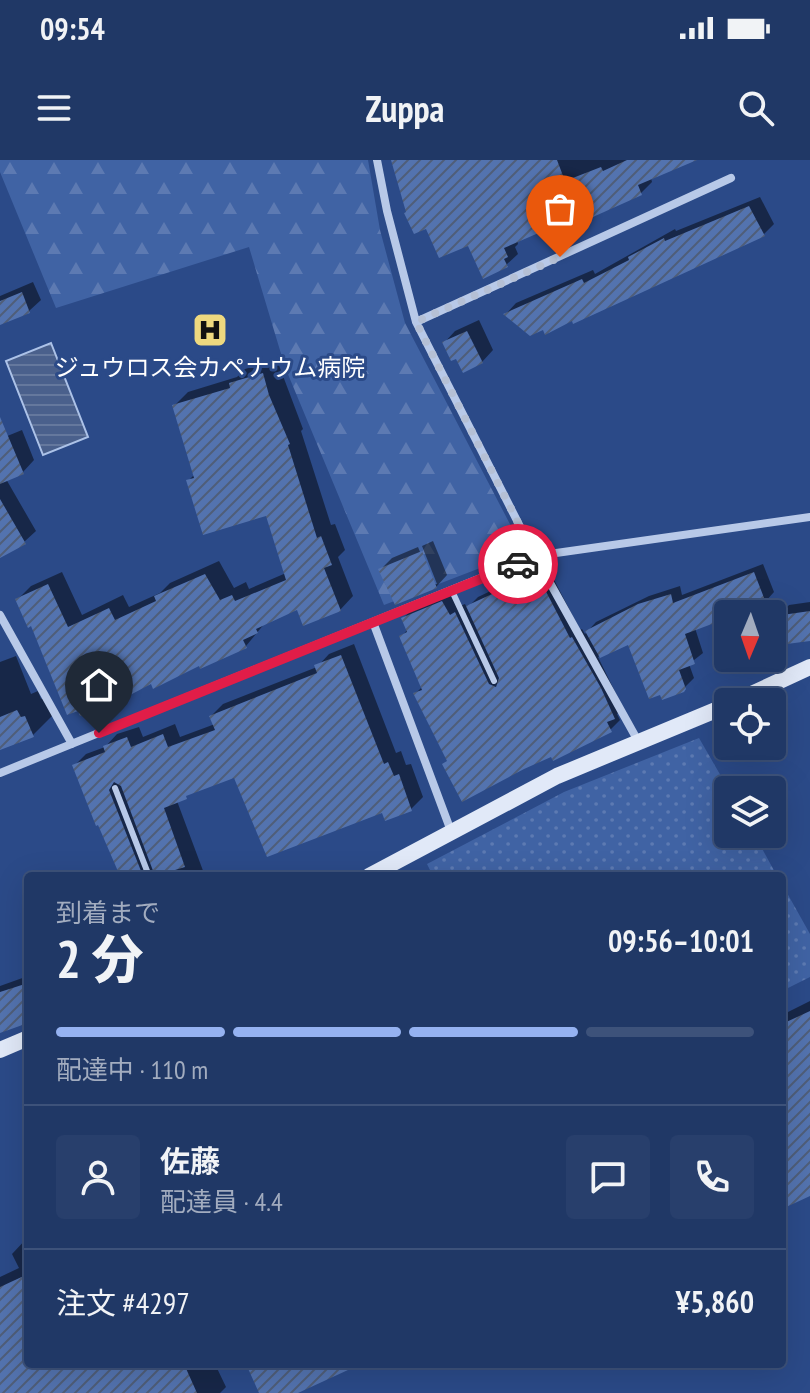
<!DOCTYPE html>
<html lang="ja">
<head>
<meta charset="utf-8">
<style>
  :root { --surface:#203866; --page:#283f6c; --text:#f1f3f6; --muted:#a2acbf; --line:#3d527a; --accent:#95b2f1 }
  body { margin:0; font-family:"PT Sans Narrow","Noto Sans JP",sans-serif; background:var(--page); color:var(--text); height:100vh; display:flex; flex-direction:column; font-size:30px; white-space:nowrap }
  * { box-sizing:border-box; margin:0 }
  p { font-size:26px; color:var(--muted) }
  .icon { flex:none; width:44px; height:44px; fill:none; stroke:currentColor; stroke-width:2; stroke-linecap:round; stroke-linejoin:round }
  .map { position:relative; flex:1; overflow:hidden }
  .details { position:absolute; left:24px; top:712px; width:762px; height:496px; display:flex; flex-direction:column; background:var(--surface); border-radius:8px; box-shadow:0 8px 32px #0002,0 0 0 2px var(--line) }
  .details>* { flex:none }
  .needle { width:52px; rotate:182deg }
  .fabs { position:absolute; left:714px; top:440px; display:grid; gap:16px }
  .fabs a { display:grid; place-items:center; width:72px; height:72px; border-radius:8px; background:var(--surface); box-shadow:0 8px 32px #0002,0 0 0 2px var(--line); font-size:40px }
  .pin { position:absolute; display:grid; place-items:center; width:68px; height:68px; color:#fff; margin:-82px -34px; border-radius:50% 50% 50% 0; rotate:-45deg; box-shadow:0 0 8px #0007 }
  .pin .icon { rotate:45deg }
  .courier { position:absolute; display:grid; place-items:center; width:80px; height:80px; margin:-40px; border:6px solid #e11d48; border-radius:50%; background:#fff; color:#222; box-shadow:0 2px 10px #0007 }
  .overview em { font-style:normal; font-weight:800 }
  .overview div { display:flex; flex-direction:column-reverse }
  .overview { display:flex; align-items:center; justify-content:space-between; height:136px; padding:0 32px }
  h1 { font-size:52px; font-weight:800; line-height:60px }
  .bar { display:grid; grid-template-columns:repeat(4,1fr); gap:12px 8px; align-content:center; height:96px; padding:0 32px }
  .bar i { height:10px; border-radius:6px; background:var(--line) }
  .bar .current { background:var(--accent) }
  .bar p { grid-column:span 4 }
  .line { display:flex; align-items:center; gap:20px; padding:0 32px; border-top:2px solid var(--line) }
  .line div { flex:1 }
  .round { display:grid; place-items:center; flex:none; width:84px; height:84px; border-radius:8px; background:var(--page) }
  .status { display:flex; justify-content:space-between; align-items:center; height:56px; padding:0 40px; background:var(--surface); direction:ltr }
  .status svg { height:22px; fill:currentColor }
  header { display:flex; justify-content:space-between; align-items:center; height:104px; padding:0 32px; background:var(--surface); font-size:36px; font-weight:800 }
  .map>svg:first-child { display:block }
</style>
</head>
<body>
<div class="status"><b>09:54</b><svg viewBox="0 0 49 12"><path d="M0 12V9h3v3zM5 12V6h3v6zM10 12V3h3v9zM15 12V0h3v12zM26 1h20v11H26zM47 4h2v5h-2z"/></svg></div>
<header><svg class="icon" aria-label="menu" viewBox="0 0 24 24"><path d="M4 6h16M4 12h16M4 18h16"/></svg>Zuppa<svg class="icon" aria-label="search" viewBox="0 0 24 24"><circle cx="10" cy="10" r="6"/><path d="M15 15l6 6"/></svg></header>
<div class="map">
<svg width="810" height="1233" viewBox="0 0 810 1233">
  <defs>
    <pattern id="forest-firs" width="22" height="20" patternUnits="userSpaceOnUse" patternTransform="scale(2)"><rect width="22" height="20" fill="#4063a4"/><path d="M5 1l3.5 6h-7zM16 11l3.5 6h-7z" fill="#5d7ab2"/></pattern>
    <pattern id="park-dots" width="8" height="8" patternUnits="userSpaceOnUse" patternTransform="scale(2)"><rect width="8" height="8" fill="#4063a4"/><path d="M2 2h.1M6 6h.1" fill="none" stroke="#5d7ab2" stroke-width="1.8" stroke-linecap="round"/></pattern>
    <pattern id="water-rules" width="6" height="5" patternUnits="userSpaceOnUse" patternTransform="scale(2)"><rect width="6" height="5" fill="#4a608c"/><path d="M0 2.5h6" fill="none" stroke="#65789d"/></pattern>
    <pattern id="building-hatch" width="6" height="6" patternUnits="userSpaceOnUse" patternTransform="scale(2)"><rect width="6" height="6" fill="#5373af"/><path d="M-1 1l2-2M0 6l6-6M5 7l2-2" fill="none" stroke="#4f5e79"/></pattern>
  </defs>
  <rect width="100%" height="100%" fill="#2b4a88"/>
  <path fill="url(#forest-firs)" d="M0,0H368L380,70L405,163L524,391L384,445L285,207L249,87L56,148L0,12Z"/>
  <path fill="url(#park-dots)" d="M699,578L729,630L728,674H754L777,716H433L427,704L564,632Z
    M782,724L810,774V817L782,831Z"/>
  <path fill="url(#water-rules)" stroke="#acc2e8" stroke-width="2" d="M51,183L88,277L43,295L6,201Z"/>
  <path fill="#0007" d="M394,0H692L651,18L652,22L641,33L588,57L576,69L552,65L517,80L518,84L515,87L518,94L506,105L469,83L427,66L408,52Z
    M760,37L774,64L764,74L573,158L544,168L506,154L516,143L593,110L595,114L675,69L676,71Z
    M33,122L41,140L29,151L0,163V136Z
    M479,160L493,190L482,202L457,196L444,183L455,171Z
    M277,200L303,269L301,271L331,365L335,364L345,390L338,397L353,436L340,450L298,447L265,463L246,486L152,521L32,464L17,440L31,426L62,412L82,455L123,435L129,447L160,433L170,423L219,401L234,428L246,422L249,429L286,413L267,353L188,321L195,314L175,245L188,232L237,217L245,209Z
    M22,270L34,300L23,312L6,319L36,371L24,382L0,396V279Z
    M433,381L447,415L436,427L381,409L392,398L418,387L433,424H437L422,386Z
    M763,404L774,432L765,442L695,468L703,493L689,504L694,518L682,530L629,482L598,497L623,548L617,554L620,560L610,570L551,595L449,600L415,534L422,527L402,476L408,469L403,458L413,449L452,433L460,446L465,444L467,448L478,437L543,406L544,409L548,408L580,470L582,469L585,474L596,462L649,436L680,426L682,435Z
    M810,442V479L778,457L789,445Z
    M354,484L396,593L401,591L406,605L411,604L423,637L411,649L383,650L235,615L192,631L177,641L205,716H115L120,711L74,606L86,594L105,587L117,574L139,567L143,577L175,564L180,577L215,564L211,556L223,544L317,507L329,494Z
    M16,496L31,534L38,531L41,539L45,537L53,555L33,575L0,588V502Z
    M28,816V861L0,871V826Z
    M810,841V1033L782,1047V855Z
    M28,1077V1204H215L226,1227L220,1233H0V1117L19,1108L12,1094Z"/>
  <path fill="url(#building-hatch)" d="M391,0H557L565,21L601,7L603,11L627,0H697L638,25L642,35L575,65L577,71L556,79L550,68L504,88L508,97L504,99L508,107L483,119L468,86L439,98L426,69L414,74L404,53L406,52Z
    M749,46L765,76L573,164L572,161L545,175L543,170L530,176L503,154L582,119L584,123L629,100L628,97L664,78L665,81Z
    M22,132L30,153L0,165V141Z
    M467,171L483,203L463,213L456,199L451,201L442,182Z
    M263,213L269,235L290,284L288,285L317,378L321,376L332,405L324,408L341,451L303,466L297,450L256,469L258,473L243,480L247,488L200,509L199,506L153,529L151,524L92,555L91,552L80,556L78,551L67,555L31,466L28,468L15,439L48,424L68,467L109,448L115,460L156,441L154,436L205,414L220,440L232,435L235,441L286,420L266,356L203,375L186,320L194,318L172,245L230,228L229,223Z
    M0,257L24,314L0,324Z
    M0,339L26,384L0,398Z
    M422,391L437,428L395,445L378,409Z
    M754,412L766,443L738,454H728V458L685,474L695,504L679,510L686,529L684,532L662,540L660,535L649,539L628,485L600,498L585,471L638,444L671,434L673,443Z
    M533,415L534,417L538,416L570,478L572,477L601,528L615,559L607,562L612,572L553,601L551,597L524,609L462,642L442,604L447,601L413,533L422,530L399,476L407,472L401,458L442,441L450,455L455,452L489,524L496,527L499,518L466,446Z
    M810,451V481L779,485L775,456Z
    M341,495L384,604L388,602L394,616L399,614L412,651L385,661L382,653L267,697L234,618L186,636L187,639L164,648L185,707L155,716L121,626L114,622L109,630L143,716H120L98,665L96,666L72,605L105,592L103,586L127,577L131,587L163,574L168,587L215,570L209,556L317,513L314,505Z
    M17,550L21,557L25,556L34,577L0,590V557Z
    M28,823V863L0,873V832Z
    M810,851V1036L782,1049V864Z
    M28,1114V1204H184L197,1233H0V1127Z
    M246,1204H361L298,1233H259Z"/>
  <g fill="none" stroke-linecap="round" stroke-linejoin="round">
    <path stroke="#b8c9e8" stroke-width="6" d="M452,431L494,521
      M115,628L149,716"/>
    <path stroke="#b8c9e8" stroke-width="8" d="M377,0L387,51L416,162L535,396L638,581
      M416,162L731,18
      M0,455L72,584
      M373,462L451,671
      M0,613L535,396L810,357"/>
    <path stroke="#e1e9f8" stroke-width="16" d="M734,542L810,507
      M369,716L557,616L728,545
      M0,890L28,878"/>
  </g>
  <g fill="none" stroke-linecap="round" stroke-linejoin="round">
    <path stroke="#b5c0d5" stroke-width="8" stroke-dasharray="0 14.4" d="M518,404L535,396L416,162L560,97"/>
    <path stroke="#e11d48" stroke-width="10" d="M99,573L518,404"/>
  </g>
  <defs>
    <symbol id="hospital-square" viewBox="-11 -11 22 22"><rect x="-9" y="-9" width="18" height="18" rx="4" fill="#eed97f" stroke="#2b4a88"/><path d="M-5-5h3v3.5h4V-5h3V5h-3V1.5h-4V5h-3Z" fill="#111"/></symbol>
  </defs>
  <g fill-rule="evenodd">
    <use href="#hospital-square" x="190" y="150" width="40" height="40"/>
  </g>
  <g text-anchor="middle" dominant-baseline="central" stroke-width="6" stroke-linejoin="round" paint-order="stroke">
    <g font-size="24" fill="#fff" stroke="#2b4a88">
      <text x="210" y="207">ジュウロス会カペナウム病院</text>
    </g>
  </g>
</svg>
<div class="fabs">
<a><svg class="needle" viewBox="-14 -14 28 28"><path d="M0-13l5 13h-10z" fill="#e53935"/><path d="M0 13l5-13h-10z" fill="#a2acbf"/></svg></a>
<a><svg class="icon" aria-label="locate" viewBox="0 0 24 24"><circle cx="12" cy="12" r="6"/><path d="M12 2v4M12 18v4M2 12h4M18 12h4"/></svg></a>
<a><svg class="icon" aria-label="layers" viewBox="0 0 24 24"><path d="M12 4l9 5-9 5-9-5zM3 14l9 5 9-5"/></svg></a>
</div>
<div class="pin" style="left:560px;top:97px;background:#ea580c"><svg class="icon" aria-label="bag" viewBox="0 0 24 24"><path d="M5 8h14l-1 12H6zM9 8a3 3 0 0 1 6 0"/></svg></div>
<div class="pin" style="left:99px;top:573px;background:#1f2937"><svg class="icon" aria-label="home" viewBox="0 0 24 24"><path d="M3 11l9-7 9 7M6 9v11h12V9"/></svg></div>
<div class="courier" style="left:518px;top:404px"><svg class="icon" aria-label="car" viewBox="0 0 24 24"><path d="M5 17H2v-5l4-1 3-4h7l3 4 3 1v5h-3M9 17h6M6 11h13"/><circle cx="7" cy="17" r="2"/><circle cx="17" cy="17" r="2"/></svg></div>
<section class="details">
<div class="overview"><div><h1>2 分</h1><p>到着まで</p></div><em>09:56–10:01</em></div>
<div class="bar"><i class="current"></i><i class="current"></i><i class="current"></i><i></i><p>配達中 · 110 m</p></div>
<div class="line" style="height:144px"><a class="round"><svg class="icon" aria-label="person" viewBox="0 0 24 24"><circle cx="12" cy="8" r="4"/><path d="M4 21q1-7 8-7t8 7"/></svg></a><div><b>佐藤</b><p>配達員 · 4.4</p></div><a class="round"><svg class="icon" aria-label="chat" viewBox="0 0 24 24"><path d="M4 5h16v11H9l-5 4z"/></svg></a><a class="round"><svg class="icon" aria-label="phone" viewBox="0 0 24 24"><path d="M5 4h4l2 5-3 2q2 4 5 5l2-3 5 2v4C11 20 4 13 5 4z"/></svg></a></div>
<div class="line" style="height:104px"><div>注文 #4297</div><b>¥5,860</b></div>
</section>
</div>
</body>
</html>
